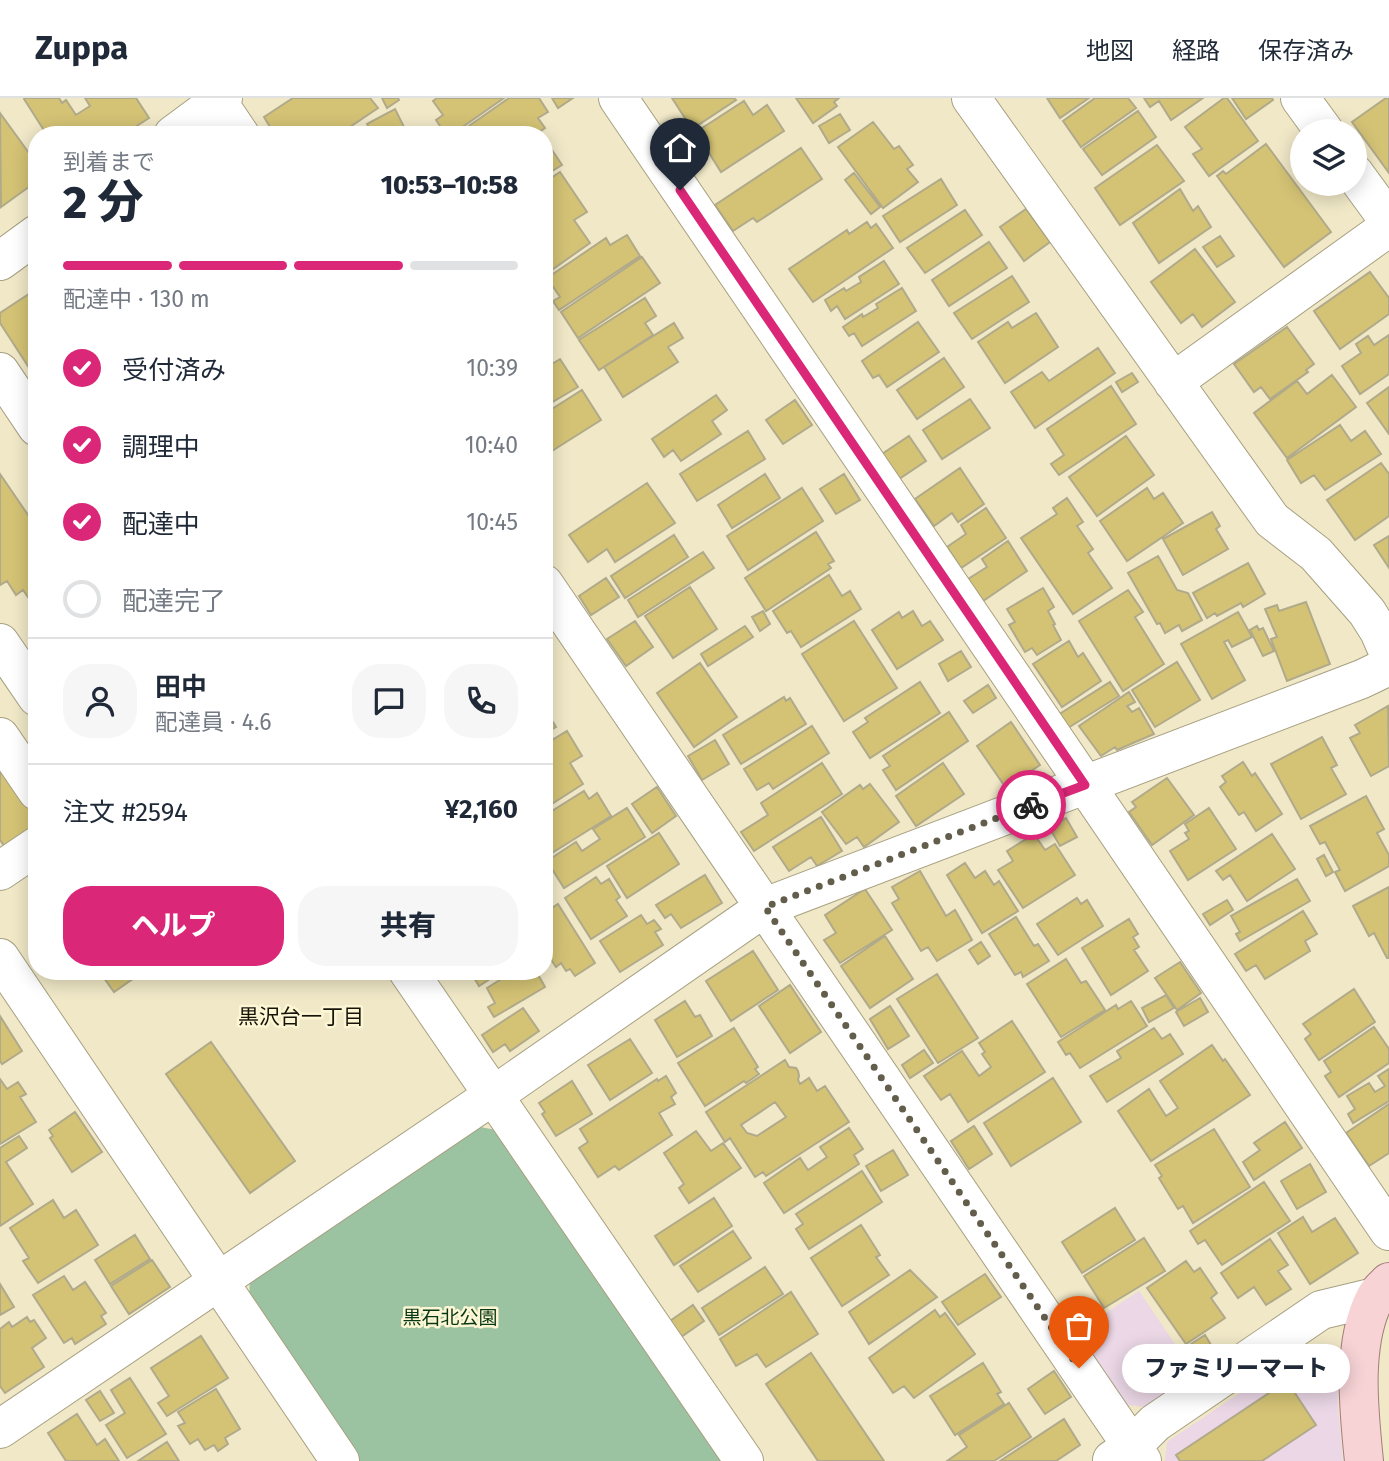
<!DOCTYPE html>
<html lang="ja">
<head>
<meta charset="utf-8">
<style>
  :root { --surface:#fff; --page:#f6f6f7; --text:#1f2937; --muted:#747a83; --line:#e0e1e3; --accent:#db2777 }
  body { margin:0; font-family:"Fira Sans","Noto Sans JP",sans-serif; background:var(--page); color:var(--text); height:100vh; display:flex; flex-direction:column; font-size:26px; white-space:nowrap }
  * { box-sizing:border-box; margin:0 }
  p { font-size:23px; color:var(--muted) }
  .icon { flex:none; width:38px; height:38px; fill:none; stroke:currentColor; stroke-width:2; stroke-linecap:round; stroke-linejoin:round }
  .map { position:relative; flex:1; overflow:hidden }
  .panel { position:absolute; left:28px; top:28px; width:525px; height:854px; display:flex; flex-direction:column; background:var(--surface); border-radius:28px; box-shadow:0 4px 18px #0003 }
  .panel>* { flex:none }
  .controls { position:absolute; left:1290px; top:21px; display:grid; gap:14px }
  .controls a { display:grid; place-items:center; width:77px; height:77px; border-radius:50%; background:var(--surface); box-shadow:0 4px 18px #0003; font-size:35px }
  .pin { position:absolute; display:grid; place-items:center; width:60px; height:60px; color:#fff; margin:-72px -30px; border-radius:50% 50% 50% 0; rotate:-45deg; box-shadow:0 0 7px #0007 }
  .pin .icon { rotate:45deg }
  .courier { position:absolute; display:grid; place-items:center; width:70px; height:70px; margin:-35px; border:5px solid #db2777; border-radius:50%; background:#fff; color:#222; box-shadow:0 2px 9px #0007 }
  .bubble { position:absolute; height:49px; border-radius:24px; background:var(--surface); box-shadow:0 4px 18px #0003; font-size:23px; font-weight:800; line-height:49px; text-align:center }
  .summary em { font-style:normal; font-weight:800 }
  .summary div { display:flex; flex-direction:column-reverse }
  .summary { display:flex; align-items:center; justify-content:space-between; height:119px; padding:0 35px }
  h1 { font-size:46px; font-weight:800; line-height:52px }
  .bar { display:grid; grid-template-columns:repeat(4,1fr); gap:10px 7px; align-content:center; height:84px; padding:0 35px }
  .bar i { height:9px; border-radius:5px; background:var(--line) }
  .bar .selected { background:var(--accent) }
  .bar p { grid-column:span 4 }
  .line { display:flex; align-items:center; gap:18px; padding:0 35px; border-top:2px solid var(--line) }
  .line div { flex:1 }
  .round { display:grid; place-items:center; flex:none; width:74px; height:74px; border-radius:28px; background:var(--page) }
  ol { padding:0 35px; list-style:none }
  li { display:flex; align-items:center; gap:21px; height:77px }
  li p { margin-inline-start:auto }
  li .icon { padding:7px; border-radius:50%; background:var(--accent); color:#fff; stroke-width:4 }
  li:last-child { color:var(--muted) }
  li i { width:38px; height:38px; border:4px solid var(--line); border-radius:50% }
  .cta { display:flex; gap:14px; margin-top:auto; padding:14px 35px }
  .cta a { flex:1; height:80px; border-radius:28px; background:var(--accent); color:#fff; font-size:28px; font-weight:800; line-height:80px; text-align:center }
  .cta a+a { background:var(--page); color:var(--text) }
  header { display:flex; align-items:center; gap:42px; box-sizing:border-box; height:98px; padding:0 35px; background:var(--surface); border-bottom:2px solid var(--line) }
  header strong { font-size:33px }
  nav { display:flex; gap:38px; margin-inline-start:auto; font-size:24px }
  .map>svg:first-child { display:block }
</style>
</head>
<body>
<header>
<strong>Zuppa</strong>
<nav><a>地図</a><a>経路</a><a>保存済み</a></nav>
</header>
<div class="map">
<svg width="1389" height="1363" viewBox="0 0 1389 1363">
  <rect width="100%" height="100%" fill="#f0e8c7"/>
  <path fill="#ebd7e6" d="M1139,1193L1194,1274L1144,1309L1121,1306L1074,1236Z
    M1305,1251L1339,1259L1338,1307L1343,1363H1165L1167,1344Z"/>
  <path fill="#9bc3a1" d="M475,1028L496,1032L724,1363H359L249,1201L250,1181Z"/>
  <path fill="#d4c375" stroke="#b0aa8a" stroke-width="2" fill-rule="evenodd" d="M25,0H59L62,5L66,2L76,17L90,8L85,0H136L149,20L123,37H47L24,1Z
    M293,0H370L378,10L338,37H275L264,19Z
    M382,0H398L399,2L387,10Z
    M437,0H504L451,37H446L436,22L443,17L433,3Z
    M509,0H539L548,14L538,20L545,30L535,37H456Z
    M552,0H573L558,10Z
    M672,0H734L736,2L692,31Z
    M796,0H839L834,4L837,8L813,25Z
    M1047,0H1089L1060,20Z
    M1095,0H1128L1136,10L1081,49L1063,23Z
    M1144,0H1203L1171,22L1159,3L1150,9Z
    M1224,0H1227L1258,43L1209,78L1193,56L1202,51L1185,29Z
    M1232,0H1272L1273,2L1246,21Z
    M1386,0H1389V75L1352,24Z
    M744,3L753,17L767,7L784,33L721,74L696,34Z
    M395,11L408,37H373L367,26Z
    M1138,13L1156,39L1102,77L1083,51Z
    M0,15L37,66V83L1,109Z
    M840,16L850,32L829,45L819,28Z
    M873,24L894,51L899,48L913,67L907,71L918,84L883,110L838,49Z
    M544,40L562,67L544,78Z
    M1266,46L1331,134L1284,169L1217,78L1223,73L1226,76Z
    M1157,47L1184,83L1120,127L1095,90Z
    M801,50L822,81L757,124L753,120L733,133L715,107Z
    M560,74L587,114L574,122L590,145L546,176L544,173V85Z
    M854,75L880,109L871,116L845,82Z
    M941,81L957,107L900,144L883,118Z
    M1180,91L1193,113L1198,108L1211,129L1159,165L1133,125Z
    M1026,111L1050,144L1024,163L1000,129Z
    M965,112L982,137L925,175L907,150Z
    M867,124L871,130L876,126L893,150L813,204L789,171L847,132L849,136Z
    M627,137L640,158L559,212L553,203L560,199L547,180L606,140L610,147Z
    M1220,138L1234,158L1217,169L1203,149Z
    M989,144L1007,170L949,208L932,182Z
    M1195,151L1235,204L1202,229L1193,216L1181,225L1151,184Z
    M642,159L660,185L578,240L561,214Z
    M884,163L899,186L845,221L837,208L831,213L825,202L844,190L846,193L861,184L859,179Z
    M1370,174L1389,200V216L1340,251L1314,213Z
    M1012,178L1029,204L972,241L954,215Z
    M902,190L916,213L862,248L854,235L849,238L843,229L862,216L863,219L878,210L876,206Z
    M29,196L37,208V278L35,279L0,225V215Z
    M645,200L656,218L645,225L653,237L599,272L579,242Z
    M1036,215L1058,249L1005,285L978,244L1008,224L1012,230Z
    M918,224L939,254L887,289L879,277L873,280L862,263Z
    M674,225L683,240L668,249L678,264L623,299L604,269Z
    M1287,229L1314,266L1306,272L1308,274L1270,301L1261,289L1254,294L1234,266Z
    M1389,237V276L1360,296L1342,268L1361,255L1356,246L1368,238L1374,247Z
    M1098,250L1115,275L1035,330L1011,294L1042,274L1049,283Z
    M944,260L964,289L917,321L897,292Z
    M560,261L578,289L544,309V271Z
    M1132,275L1138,284L1122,294L1116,284Z
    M1332,277L1356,309L1287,360L1254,315L1297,283L1307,296Z
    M1111,288L1136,326L1059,377L1051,366L1064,357L1047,331Z
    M1389,289V336L1367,305Z
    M582,292L601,322L544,358V316Z
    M716,297L727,312L712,323L721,336L681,363L673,352L664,359L652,341Z
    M970,301L990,330L942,361L923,332Z
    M795,302L812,327L783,346L766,322Z
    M1340,327L1351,343L1365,333L1381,356L1325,392L1314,377L1301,385L1287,362Z
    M748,333L765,361L697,403L680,376Z
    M909,338L926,363L899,381L882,356Z
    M1126,338L1154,377L1097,418L1069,379Z
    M1381,365L1389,376V418L1355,442L1327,402Z
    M960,370L984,406L958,424L952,415L934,428L915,401Z
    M0,376L37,430V512L23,492L16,497L7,483L0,487Z
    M765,376L780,400L732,430L718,407Z
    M844,376L860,402L836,416L820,391Z
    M647,385L675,425L615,464L607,451L588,464L569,437Z
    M802,390L823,423L748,472L727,438Z
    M1147,390L1154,401L1163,395L1183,425L1127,463L1100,423Z
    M1067,400L1083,424L1077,428L1093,451L1088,455L1112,490L1073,516L1021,440L1057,416L1053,410Z
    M986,410L1006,440L961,470L947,449L966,436L961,427Z
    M1212,414L1220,428L1216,431L1228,451L1183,477L1163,441Z
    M816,434L834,463L828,466L831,470L766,513L745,480Z
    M674,437L688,459L625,500L611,478Z
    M1389,438V470L1374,447Z
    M1008,443L1027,473L983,503L968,481L987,469L982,461Z
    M703,454L714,470L638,519L628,502Z
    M1158,458L1177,492L1188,495L1202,522L1182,533L1179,527L1165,535L1160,525L1157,526L1128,475Z
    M1248,465L1265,496L1243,509L1241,505L1217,518L1215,515L1207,520L1193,495Z
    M829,477L842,498L850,493L861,511L801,549L791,533L787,535L773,513Z
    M606,480L619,499L591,517L579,498Z
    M690,489L717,531L673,560L645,518Z
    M1043,490L1054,509L1048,513L1055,526L1053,527L1061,542L1037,557L1032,550L1025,554L1009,527L1015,524L1007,511Z
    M1128,492L1143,514L1135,519L1164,566L1123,593L1079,523Z
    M1306,504L1330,566L1287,583L1271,541L1277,539L1265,511L1277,507L1279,513Z
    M763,513L770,526L760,533L752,519Z
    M913,513L922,528L930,523L943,542L897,571L872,532L899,514L902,520Z
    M1238,514L1252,539L1232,549L1228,542L1224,544L1245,582L1212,601L1181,546Z
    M635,523L653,549L626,568L607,541Z
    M854,523L897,590L844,623L802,556Z
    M745,528L753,539L708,568L701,556Z
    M1257,528L1259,532L1263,530L1274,553L1263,558L1250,532Z
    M1069,543L1078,559L1083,555L1101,583L1062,609L1033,566Z
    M961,553L971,569L948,583L939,566Z
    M1177,564L1200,602L1155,629L1132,592Z
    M700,565L737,619L694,649L657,595Z
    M920,584L940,615L870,660L853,634L868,624L865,620Z
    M1110,584L1119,598L1068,630L1058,617Z
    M988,587L996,600L973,615L964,603Z
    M1129,594L1135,604L1127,608L1132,614L1139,610L1154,636L1117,652L1115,649L1101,658L1079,628Z
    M784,599L786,603L790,600L806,626L741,666L723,637Z
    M1388,608L1389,668L1371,678L1350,640L1360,635L1355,627Z
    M544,610L556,629L544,636Z
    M949,614L968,643L896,692L883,672L890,668L883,658Z
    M1011,624L1040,667L1006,690L977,648Z
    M812,628L829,655L773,691L769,685L757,692L744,671Z
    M567,633L582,658L570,665L583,686L544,711V647Z
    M1322,639L1337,667L1331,670L1346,696L1301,721L1271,666Z
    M715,642L729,666L702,682L688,658Z
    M0,659L37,712V736L9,755L0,742Z
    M1243,664L1252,678L1255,675L1282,716L1256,733L1244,714L1239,717L1220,689L1226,684L1222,678Z
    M822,665L842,696L754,753L741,734L768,717L761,705Z
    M943,665L964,696L916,728L896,698Z
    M1167,680L1194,717L1152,747L1129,714L1136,709L1132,704Z
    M870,686L899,724L864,749L857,739L846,746L822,714L860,687L863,691Z
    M657,689L676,718L652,735L632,706Z
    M584,693L589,701L597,695L611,718L544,760V718Z
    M1366,698L1384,731L1377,735L1389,757V768L1345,793L1335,774L1340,772L1325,744L1320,746L1310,728Z
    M627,710L645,739L564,790L547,763L576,744L582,753L600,741L593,731Z
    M1209,710L1236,751L1188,782L1170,753L1189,741L1185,735L1189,733L1185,726Z
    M821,719L842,753L817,768L811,759L789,773L773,749Z
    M1066,720L1077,739L1060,748L1049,729Z
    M659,735L679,766L627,800L607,768Z
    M1034,736L1045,752L1055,746L1075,777L1023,810L998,772L1013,763L1007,753Z
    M1272,736L1295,771L1247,803L1230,777L1223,782L1216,773Z
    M1324,757L1333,774L1326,778L1317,761Z
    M965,765L975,780L985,773L994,787L999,783L1018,813L982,835L947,777Z
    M920,773L946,818L955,812L972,842L937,863L928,849L921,853L892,805L899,801L892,789Z
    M705,777L722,805L681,830L671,816L665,820L656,807Z
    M596,779L601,786L609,781L620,799L616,802L627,818L591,841L565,800Z
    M1297,781L1310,803L1240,843L1236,836L1240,834L1231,818Z
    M1389,789V860H1387L1374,835L1369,838L1353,808Z
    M865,791L892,832L840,865L824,842L836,835L825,817Z
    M1077,800L1081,806L1087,802L1103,828L1058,857L1037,826Z
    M1227,802L1233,812L1210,827L1203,816Z
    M558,806L595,865L575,878L570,871L566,873L561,865L556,869L544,851L546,847L544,844V815Z
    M1303,813L1317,836L1305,843L1310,853L1265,881L1256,867L1246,873L1235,856Z
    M641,817L647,826L654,822L661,831L655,834L663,847L620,874L600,843Z
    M1016,819L1034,848L1038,846L1049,863L1023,879L1021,874L1015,877L989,836Z
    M1129,821L1138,836L1133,839L1139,849L1134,852L1148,873L1111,897L1082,850Z
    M885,838L913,881L870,910L841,868Z
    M981,844L990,858L978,866L969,852Z
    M753,853L778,892L731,923L706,883Z
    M1066,861L1081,885L1086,883L1105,912L1061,939L1027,886Z
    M1180,864L1201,895L1177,912L1155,880Z
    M99,873H144L114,894Z
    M470,873H502L479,888Z
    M514,873H536L545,889L494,919L488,909L495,905L487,890Z
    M937,876L978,940L938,965L897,901Z
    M790,887L821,934L790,955L759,908Z
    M1354,891L1375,924L1319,962L1305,941L1311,936L1303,926Z
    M1166,897L1174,910L1149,924L1142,910Z
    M1200,900L1208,914L1184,928L1176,914Z
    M685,903L695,919L700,917L712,938L677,959L655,922Z
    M1131,903L1147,928L1080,970L1070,955L1066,957L1058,944L1116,907L1118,911Z
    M890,908L909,938L888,951L870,921Z
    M523,910L539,933L510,953L505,946L493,954L482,937Z
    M0,918L22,953L2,966L0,963Z
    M1012,923L1045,974L968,1024L950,996L941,1002L924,978L962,953L979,978L991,969L982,956L985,954L979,945Z
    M1374,929L1389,951V965L1339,999L1325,978L1331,974L1324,963Z
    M734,930L758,969L755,971L759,976L746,985L744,983L705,1008L678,965Z
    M1154,930L1162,941L1170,936L1183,956L1107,1004L1090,978L1121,960L1117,953Z
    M630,941L652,975L610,1002L588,967Z
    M211,944L295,1063L250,1095L166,976Z
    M1212,947L1223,963L1225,961L1250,997L1151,1063L1118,1013L1149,991L1166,1018L1178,1010L1160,983Z
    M924,952L933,965L910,980L902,967Z
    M785,962L789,969L796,970L798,973L799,978L798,982L800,986L809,980L817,993L825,988L849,1024L766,1078L763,1074L755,1079L730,1040L725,1044L706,1014ZM775,1004L786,1019L757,1038L747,1035L741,1027Z
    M1389,971V1003L1353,1025L1348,1016L1355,1011L1347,998L1369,985L1375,994L1385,988L1378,978Z
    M666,978L676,995L671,999L675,1006L659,1015L672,1037L619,1072L615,1068L598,1079L579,1050L588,1044L580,1031L657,981L658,983Z
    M1053,980L1081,1024L1011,1068L984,1025Z
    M0,981L7,991L18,984L26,996L20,999L36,1024L0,1046Z
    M572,983L592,1016L556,1038L542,1016L545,1014L539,1005Z
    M1389,1006V1055L1369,1068L1346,1035Z
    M75,1014L102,1054L72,1074L50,1040L53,1038L49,1032Z
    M1285,1024L1302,1050L1254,1082L1243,1064L1260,1052L1254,1045Z
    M974,1028L992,1056L969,1071L951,1043Z
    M849,1030L863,1051L854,1057L859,1066L784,1115L764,1085L800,1060L808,1072L827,1059L820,1049Z
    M1214,1031L1250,1089L1193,1125L1183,1108L1178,1111L1159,1080L1162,1078L1155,1067Z
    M696,1033L711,1053L723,1045L741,1070L689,1105L679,1090L684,1086L664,1055Z
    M19,1038L27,1050L6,1064L33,1106L0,1128V1050Z
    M893,1052L908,1077L881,1093L866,1068Z
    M1310,1066L1326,1094L1297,1111L1281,1083Z
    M862,1073L882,1104L809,1151L796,1131L803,1126L796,1116Z
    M1264,1084L1290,1123L1222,1167L1205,1142L1198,1146L1190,1133Z
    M714,1100L732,1128L674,1167L655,1138Z
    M53,1102L64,1120L76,1112L98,1147L38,1185L23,1163L29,1160L10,1130Z
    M1115,1110L1135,1142L1082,1175L1062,1144Z
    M1303,1119L1312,1134L1335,1120L1358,1155L1310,1186L1278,1135Z
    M861,1127L880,1157L876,1159L889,1177L842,1208L811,1160Z
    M733,1133L751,1160L698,1194L680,1168Z
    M135,1137L150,1161L110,1186L95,1162Z
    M1144,1140L1165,1173L1104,1210L1084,1178Z
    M1270,1141L1288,1167L1278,1173L1291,1191L1266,1207L1254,1189L1238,1200L1221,1175Z
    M152,1162L170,1189L129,1216L111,1188Z
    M1186,1163L1194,1174L1200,1170L1217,1195L1211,1200L1225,1220L1186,1246L1147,1190Z
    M765,1169L783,1196L719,1237L702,1210Z
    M910,1172L937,1199L869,1246L849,1214Z
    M985,1176L1001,1199L958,1227L942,1204Z
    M64,1178L73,1192L85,1184L106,1215L101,1218L106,1226L75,1246L72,1240L64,1245L33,1197Z
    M0,1186L14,1209L0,1217Z
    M791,1194L818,1236L766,1269L757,1256L736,1268L720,1241Z
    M693,1207L704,1223L681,1239L670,1223Z
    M935,1212L940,1219L945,1215L975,1256L914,1300L904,1288L893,1295L869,1260Z
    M27,1219L30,1224L34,1222L46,1240L32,1250L44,1269L5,1295L0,1288V1231L9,1224L12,1229Z
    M1205,1237L1211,1247L1197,1256L1191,1246Z
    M201,1238L228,1280L167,1318L158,1305L169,1298L151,1270Z
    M811,1255L884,1363H818L766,1286Z
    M983,1265L1001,1294L997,1296L1004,1306L955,1337L930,1298Z
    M1054,1273L1071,1299L1045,1316L1028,1291Z
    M130,1280L166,1336L127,1360L106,1327L125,1315L111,1292Z
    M1287,1283L1316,1327L1262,1363H1180L1176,1357Z
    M216,1291L240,1331L225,1340L228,1346L218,1353L214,1347L205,1352L198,1341L190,1346L178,1328L185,1325L178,1314Z
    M100,1293L114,1315L100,1323L86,1302Z
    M1009,1305L1031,1339L994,1363H947L967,1349L959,1337Z
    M77,1316L97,1347L105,1341L119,1363H66L48,1335Z
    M1064,1321L1080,1347L1056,1363H1000Z
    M167,1344L179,1363H138Z"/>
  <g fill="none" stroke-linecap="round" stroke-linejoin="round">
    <defs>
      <path id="minor" d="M215,0L240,37
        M618,0L1389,1133
        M971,0L1272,422L1316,456L1367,514L1379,533L1389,556
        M1300,0L1324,33
        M173,37L223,0
        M1354,75L1389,123
        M0,163L37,136
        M0,274L37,329
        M1173,284L1389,129
        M544,486L1142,1363
        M0,545L37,599
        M0,639L37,693
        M0,773L37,748
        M0,860L340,1363
        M408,873L744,1363
        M0,1331L510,986L765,809L1362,581L1389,568
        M1112,1362L1132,1348L1155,1325L1321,1212L1375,1199"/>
      <path id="major" d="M1364,1363C1359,1314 1351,1246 1375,1200C1378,1194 1384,1189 1389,1184"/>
    </defs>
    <use href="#minor" stroke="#a7a081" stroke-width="40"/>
    <use href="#major" stroke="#a47d7c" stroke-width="40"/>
    <use href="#minor" stroke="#fff" stroke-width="38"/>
    <use href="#major" stroke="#f7d3d6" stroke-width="38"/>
  </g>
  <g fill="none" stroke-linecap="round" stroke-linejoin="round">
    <path stroke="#625e4b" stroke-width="7" stroke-dasharray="0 12.6" d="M1031,707L765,809L1079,1270"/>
    <path stroke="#db2777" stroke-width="9" d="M680,92L1085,687L1031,707"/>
  </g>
  <g text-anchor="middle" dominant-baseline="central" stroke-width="5" stroke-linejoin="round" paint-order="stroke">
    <g font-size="19" fill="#073816" stroke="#fdf6d4">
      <text x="450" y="1219">黒石北公園</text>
    </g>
    <g font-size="21" fill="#161408" stroke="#fdf6d4">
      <text x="301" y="919">黒沢台一丁目</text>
    </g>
  </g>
</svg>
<div class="controls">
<a><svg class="icon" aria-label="layers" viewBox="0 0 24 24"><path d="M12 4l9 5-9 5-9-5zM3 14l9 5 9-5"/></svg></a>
</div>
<div class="pin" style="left:1079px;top:1270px;background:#ea580c"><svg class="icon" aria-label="bag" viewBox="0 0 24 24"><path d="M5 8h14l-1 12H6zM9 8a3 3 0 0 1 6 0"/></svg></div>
<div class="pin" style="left:680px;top:92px;background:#1f2937"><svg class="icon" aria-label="home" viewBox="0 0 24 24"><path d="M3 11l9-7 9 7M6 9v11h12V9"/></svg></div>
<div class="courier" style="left:1031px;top:707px"><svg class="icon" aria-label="bike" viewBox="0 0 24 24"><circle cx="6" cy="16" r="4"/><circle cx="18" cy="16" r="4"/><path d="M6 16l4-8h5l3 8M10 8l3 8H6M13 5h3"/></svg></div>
<div class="bubble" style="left:1122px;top:1246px;width:228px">ファミリーマート</div>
<section class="panel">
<div class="summary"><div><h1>2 分</h1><p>到着まで</p></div><em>10:53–10:58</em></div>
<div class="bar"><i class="selected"></i><i class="selected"></i><i class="selected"></i><i></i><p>配達中 · 130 m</p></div>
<ol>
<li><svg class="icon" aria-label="check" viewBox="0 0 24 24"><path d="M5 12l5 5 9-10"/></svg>受付済み<p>10:39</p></li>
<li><svg class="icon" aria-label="check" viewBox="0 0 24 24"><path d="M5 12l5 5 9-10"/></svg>調理中<p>10:40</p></li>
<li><svg class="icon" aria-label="check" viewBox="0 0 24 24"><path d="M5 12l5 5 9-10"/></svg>配達中<p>10:45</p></li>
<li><i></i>配達完了</li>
</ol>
<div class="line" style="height:126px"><a class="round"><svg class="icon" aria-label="person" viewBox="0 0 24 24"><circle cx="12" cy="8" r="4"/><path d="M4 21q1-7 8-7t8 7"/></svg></a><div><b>田中</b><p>配達員 · 4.6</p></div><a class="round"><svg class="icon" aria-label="chat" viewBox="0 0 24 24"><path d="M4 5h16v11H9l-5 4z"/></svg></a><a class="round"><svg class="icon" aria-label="phone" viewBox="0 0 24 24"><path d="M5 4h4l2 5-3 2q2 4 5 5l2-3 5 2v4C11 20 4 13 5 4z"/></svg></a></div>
<div class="line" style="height:91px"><div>注文 #2594</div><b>¥2,160</b></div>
<div class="cta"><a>ヘルプ</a><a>共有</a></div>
</section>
</div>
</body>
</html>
